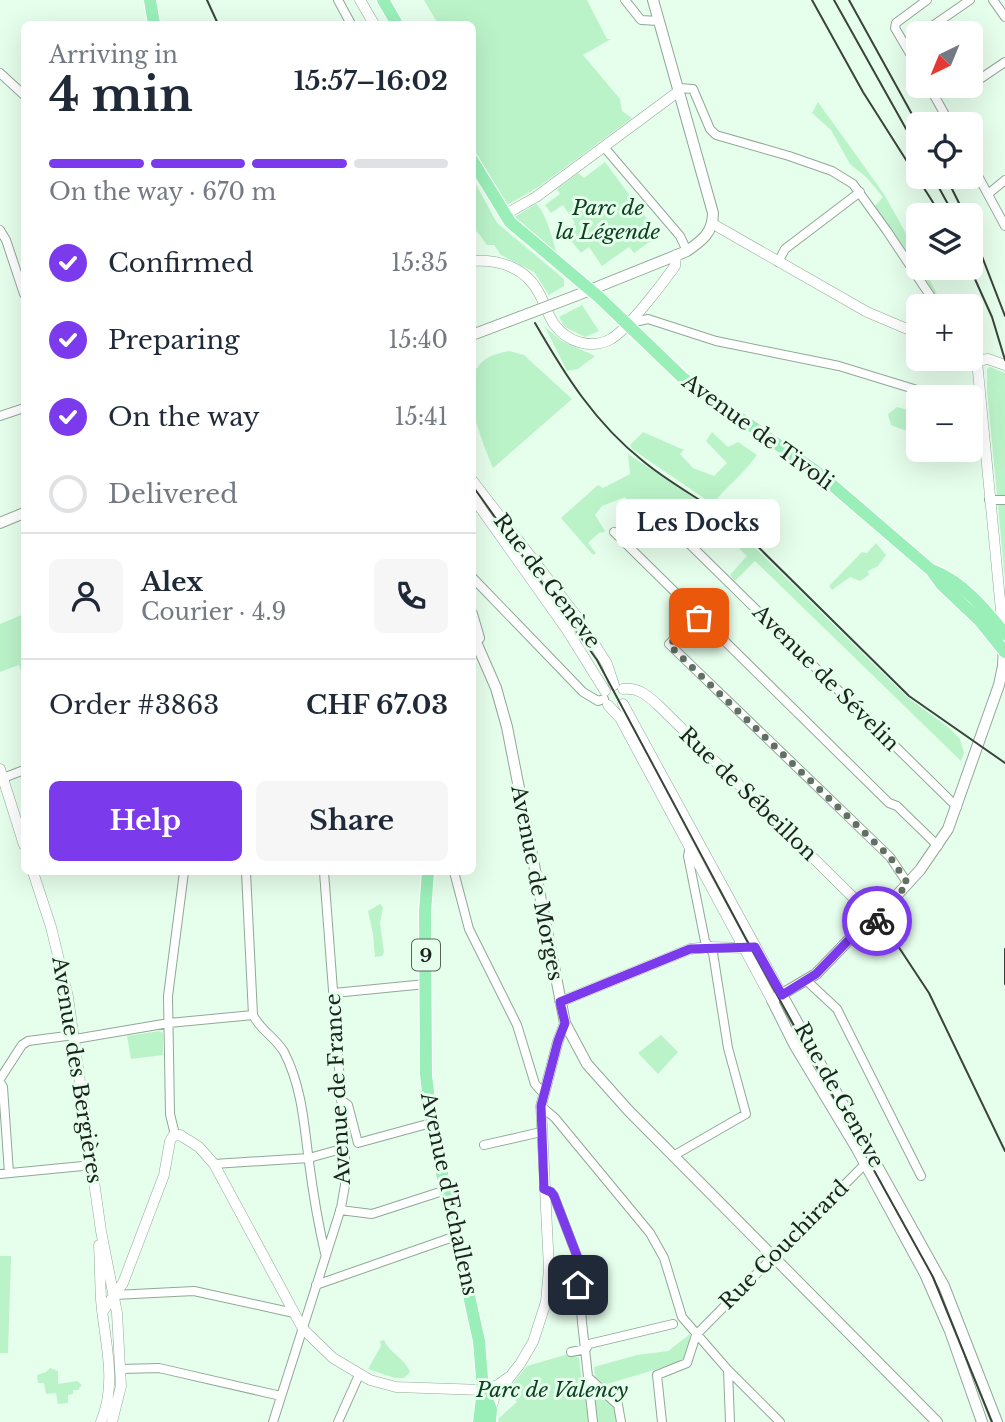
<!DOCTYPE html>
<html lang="en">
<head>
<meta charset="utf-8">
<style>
  :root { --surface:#fff; --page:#f6f6f7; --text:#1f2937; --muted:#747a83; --line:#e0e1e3; --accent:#7c3aed }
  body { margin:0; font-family:"Libre Baskerville",serif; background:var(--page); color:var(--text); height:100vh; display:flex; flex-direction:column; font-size:26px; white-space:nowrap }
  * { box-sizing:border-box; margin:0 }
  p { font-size:23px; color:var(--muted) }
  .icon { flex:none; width:38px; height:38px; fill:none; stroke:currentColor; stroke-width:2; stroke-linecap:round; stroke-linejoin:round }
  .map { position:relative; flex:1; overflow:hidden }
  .drawer { position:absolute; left:21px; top:21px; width:455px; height:854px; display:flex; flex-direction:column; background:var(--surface); border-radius:10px; box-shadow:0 7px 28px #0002 }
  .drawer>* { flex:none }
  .needle { width:46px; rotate:223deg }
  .tools { position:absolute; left:906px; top:21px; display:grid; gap:14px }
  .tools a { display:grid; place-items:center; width:77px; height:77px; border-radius:10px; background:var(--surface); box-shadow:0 7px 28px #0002; font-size:35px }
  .pin { position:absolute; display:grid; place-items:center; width:60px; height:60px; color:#fff; margin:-30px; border-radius:14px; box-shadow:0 4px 10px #0006 }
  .courier { position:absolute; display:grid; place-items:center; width:70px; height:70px; margin:-35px; border:5px solid #7c3aed; border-radius:50%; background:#fff; color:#222; box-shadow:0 2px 9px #0007 }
  .bubble { position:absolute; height:49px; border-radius:10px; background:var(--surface); box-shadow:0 7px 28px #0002; font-size:23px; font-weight:700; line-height:49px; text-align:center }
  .overview em { font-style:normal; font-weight:700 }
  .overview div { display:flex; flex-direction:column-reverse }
  .overview { display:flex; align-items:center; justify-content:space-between; height:119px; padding:0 28px }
  h1 { font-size:46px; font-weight:700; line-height:52px }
  .bar { display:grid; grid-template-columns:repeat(4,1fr); gap:10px 7px; align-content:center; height:84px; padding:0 28px }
  .bar i { height:9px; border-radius:5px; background:var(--line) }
  .bar .on { background:var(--accent) }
  .bar p { grid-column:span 4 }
  .line { display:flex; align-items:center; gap:18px; padding:0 28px; border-top:2px solid var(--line) }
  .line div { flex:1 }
  .round { display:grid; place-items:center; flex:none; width:74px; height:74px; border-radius:10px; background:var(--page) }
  ol { padding:0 28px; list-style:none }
  li { display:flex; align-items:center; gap:21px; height:77px }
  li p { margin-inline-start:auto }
  li .icon { padding:7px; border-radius:50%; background:var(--accent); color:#fff; stroke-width:4 }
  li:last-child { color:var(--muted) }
  li i { width:38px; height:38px; border:4px solid var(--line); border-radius:50% }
  .action { display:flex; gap:14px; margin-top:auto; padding:14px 28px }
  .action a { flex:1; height:80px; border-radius:10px; background:var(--accent); color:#fff; font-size:28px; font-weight:700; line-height:80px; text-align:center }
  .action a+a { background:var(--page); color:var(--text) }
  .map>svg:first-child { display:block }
</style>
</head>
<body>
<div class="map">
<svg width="1005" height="1422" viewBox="0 0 1005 1422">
  <rect width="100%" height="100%" fill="#e6feec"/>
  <path fill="#bbf3c9" d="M424,0H587L607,39H611L583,55L620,99L622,111L632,118L540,186L509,204H504L473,148L472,24H438Z
    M818,102L884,194L919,257V268H924L941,302L937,304L873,208L883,197L866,177L850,164L831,130L812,113Z
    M605,162L659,235L634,253L629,247L602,266L589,247L581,253L564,232L575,223L563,205L551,213L545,205L560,194L557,189L578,173L584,178Z
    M473,179L497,223L564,279V286L549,295L534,272L501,255L494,245H487L473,226Z
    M536,204C545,209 554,243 557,255L515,219L516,216Z
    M582,305L599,331L585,337L565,327L559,317Z
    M545,327L562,341L595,356L578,369L567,371Z
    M509,351L524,355L572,399L493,468C482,441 457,383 483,361C490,355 500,353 509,351Z
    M990,367L1005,373V580L987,390V369Z
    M897,407L919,413V432L912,433L891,425L888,414Z
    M643,432L684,450L680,454L693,468L714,476L727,463L706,441L712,432L728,447L738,442L757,455C745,471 738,477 724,491C719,496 718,499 711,503L632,449L630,445Z
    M628,454L711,509L738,531L907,697L948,727L960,739L964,753L961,761L755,561L735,581L730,575L747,556L708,519L696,531L672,513L658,524L640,506L634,510L625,497L602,506L595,515L605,531L602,533L600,532L588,543L596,553L593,555L561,518L598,485L603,488L630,474Z
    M876,543L886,555L878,566L868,571L869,575L860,581L850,577L832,590L829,586L862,552L867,553Z
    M24,614V679L19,665L0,672V624Z
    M380,904L383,907L380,923L384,952L382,956L375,957L373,934L368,911Z
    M160,1031L163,1033V1055L131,1059L127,1036Z
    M661,1035L678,1052L658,1074L638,1053Z
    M0,1256H11L8,1353H0Z
    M690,1334L687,1360L604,1385L595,1377L594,1367L637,1355L668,1351Z
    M384,1340C390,1354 405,1358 410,1372L404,1378H395L368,1369L381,1346L380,1341Z
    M572,1353L579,1358L583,1389L593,1388L613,1406L618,1422H498L499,1418L517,1402L510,1394L509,1388L527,1366Z
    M50,1368L58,1371V1384L77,1381L82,1385L78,1390H73V1394L68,1395V1403L58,1404L56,1393L46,1394L44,1383H38L37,1375L46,1372Z"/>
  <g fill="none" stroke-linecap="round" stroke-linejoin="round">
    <defs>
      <path id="minor" d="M338,0L351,24
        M625,0L641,20L659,21
        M993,0L1005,17
        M926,33L928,29L970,0
        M919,69L895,28L896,23L927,0
        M0,73L24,95
        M971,85L1005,62
        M929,86L950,124
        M678,88L693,89L710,129L716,135L789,156L832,171L853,184L887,231L937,306
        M604,147L680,236L687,251
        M971,163L1005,226
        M988,194L1005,180
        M0,230L6,240L24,294
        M778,262L785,249L860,192
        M630,323L648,319L716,341L839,366L940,397
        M0,416L24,408
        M989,500H1005
        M664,519L957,807
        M614,532L889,803L897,806L938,846
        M472,577L583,692L598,701L604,699
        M697,616L669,644L890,857L908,884
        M3,778L24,770
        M246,872L253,1015C260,1030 276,1038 284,1052C302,1087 304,1124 309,1162C313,1193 318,1223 325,1253
        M454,872L469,929L517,1025L535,1084L543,1093
        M807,981L837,1009L921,1176
        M334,993L426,984
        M75,1039L169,1023L253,1015
        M0,1079L22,1045L28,1041L74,1035
        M0,1082L3,1087L9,1173
        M341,1100L348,1105L358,1143L431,1123
        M541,1106L555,1118L650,1233L664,1258L682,1317L728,1370L780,1422
        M175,1135L170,1114L168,996L184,872
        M484,1145L541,1132
        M673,1156L746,1114L728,1048L713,953L705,941L688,856L690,846
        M214,1164L309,1158L345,1148
        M0,1174L93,1165
        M544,1189L551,1192L554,1196L577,1256L582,1322L593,1422
        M340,1210L372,1214L446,1190
        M316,1285L456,1236
        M114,1295L194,1291L294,1313
        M571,1352L586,1349L589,1344L673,1324
        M121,1369L159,1368L281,1396
        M728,1370L730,1422
        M590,1379L618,1405L621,1422
        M273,1422L341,1208L345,1185V1148L324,872
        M338,1422L359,1375
        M662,1422L657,1375L687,1363L696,1335L868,1161"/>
      <path id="tertiary" d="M360,0L374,24
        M504,215L536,197L679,91
        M713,224L867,312L919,334
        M472,261C500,259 527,268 540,295C545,305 548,315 554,324C567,342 591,350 611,339C628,329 663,283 675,266L676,255
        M971,356L977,361L988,359L1005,365
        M977,361L1003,631
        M472,480L578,618L607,664L614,685
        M472,496L567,630L605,691
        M623,689C638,687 647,695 658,705L867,911
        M623,704L782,995
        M608,705L620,718L772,1000
        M0,769L24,845
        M33,872L51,927L68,997L101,1231L117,1313L121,1386L112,1422
        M560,1002L690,949L709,947L748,948
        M99,1245C100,1263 100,1281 101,1299C104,1341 118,1381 101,1422
        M103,1311L123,1283L164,1175L170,1141L173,1136L180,1135L199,1147L214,1164L303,1329L333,1358L370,1380L396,1387L483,1390L498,1385L509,1377
        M491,1409L495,1396L520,1364L533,1342L546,1302L549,1269L541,1106L558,1041L565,1023"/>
      <path id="secondary" d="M575,296L687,251C703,240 713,232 713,213L653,0
        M0,523L24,513
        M472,614L479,638
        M472,633L496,688L507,727L565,1023L587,1064L628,1110L937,1422
        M865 916a7 7 0 1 1 14 0a7 7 0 1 1-14 0Z
        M878,912L887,906L920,870L948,829L999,685L1003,666L1004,644
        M867,921L816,974L772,1000L795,1046L857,1149L925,1274L950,1331L982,1422
        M782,995L944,1286L997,1422"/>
      <path id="primary" d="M150,0L154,24
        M383,0L397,24
        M472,160L510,222L600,298L684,379L817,472L931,570L942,585L980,621L1005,652
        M932,570C963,582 984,608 1005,634
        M428,872L425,912L426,1075L433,1133L479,1341L483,1390L479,1422
        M483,1391L491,1409L490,1422"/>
    </defs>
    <use href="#minor" stroke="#92a897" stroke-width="10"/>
    <use href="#tertiary" stroke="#92a897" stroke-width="11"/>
    <use href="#secondary" stroke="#92a897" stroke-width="12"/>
    <use href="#primary" stroke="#fff" stroke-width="14"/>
    <use href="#minor" stroke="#fff" stroke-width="8"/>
    <use href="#tertiary" stroke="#fff" stroke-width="10"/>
    <use href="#secondary" stroke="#fff" stroke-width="10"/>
    <use href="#primary" stroke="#9aefb9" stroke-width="12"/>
    <path stroke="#39443b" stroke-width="2" d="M207,0L218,24
      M535,323C565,375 595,423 643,461C673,486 709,503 739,528L909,696L1005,763
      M472,485L597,660L745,937L933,1277L992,1422"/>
    <path stroke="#39443b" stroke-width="2" d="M812,0L863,92L941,215
      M834,0L919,152
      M849,0L919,127
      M933,177L954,215
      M946,177L965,215
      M971,228L1005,316
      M970,268L992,317L1005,360
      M896,943L929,993L1005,1151
      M1005,949V984"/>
    <defs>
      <path id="secondary-bridge" d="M472,335L575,296"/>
    </defs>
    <use href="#secondary-bridge" stroke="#92a897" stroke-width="12" stroke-linecap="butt"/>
    <use href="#secondary-bridge" stroke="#fff" stroke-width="10"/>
  </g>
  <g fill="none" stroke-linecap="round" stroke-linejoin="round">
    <path stroke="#617065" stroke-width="7" stroke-dasharray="0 12.6" d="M699,618L697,616L669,645L890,857L908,884L887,906L878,912L877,921"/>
    <path stroke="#7c3aed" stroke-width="9" d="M578,1285L577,1256L554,1196L551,1192L544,1189L541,1106L558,1041L565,1023L560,1002L690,949L755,947L782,995L816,974L867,921L871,923L877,921"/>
  </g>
  <g text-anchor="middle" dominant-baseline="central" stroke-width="6" stroke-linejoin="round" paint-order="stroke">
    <rect fill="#e6feec" stroke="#57655a" stroke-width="2" x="412" y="939.5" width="28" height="31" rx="5"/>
    <g font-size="19" font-weight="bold" fill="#1a231c">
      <text x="426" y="955">9</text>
    </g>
    <g font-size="21" font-style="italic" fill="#0c4021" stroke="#e6feec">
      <text x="608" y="208">Parc de<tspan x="608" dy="24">la Légende</tspan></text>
      <text x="552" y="1390">Parc de Valency</text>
    </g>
    <g font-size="21" fill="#1a231c" stroke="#e6feec">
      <text transform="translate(758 432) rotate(36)">Avenue de Tivoli</text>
      <text transform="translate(547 581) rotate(53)">Rue de Genève</text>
      <text transform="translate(826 678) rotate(45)">Avenue de Sévelin</text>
      <text transform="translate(748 794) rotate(44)">Rue de Sébeillon</text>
      <text transform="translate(537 883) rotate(79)">Avenue de Morges</text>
      <text transform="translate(77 1070) rotate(81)">Avenue des Bergières</text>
      <text transform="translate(338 1089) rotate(-93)">Avenue de France</text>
      <text transform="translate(839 1095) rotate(61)">Rue de Genève</text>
      <text transform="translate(449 1194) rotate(78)">Avenue d'Echallens</text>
      <text transform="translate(784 1245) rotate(-45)">Rue Couchirard</text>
    </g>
  </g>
</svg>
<div class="tools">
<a><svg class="needle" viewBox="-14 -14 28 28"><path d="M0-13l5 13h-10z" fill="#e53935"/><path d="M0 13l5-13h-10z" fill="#747a83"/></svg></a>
<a><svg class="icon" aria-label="locate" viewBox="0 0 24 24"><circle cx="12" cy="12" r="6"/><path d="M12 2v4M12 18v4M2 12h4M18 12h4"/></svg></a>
<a><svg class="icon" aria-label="layers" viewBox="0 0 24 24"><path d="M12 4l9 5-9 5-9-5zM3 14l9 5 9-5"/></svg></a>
<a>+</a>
<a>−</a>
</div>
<div class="pin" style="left:699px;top:618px;background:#ea580c"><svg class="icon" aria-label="bag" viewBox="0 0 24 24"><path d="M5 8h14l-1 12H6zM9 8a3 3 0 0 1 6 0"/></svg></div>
<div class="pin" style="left:578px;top:1285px;background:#1f2937"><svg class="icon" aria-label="home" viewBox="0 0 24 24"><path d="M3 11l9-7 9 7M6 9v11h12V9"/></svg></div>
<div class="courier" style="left:877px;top:921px"><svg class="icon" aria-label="bike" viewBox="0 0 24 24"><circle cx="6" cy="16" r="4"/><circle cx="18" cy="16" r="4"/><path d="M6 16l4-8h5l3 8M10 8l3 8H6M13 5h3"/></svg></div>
<div class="bubble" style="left:616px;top:499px;width:164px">Les Docks</div>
<section class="drawer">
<div class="overview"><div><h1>4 min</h1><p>Arriving in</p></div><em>15:57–16:02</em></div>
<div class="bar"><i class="on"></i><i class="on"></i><i class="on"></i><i></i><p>On the way · 670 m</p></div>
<ol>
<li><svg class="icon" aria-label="check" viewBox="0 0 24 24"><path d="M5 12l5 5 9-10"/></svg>Confirmed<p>15:35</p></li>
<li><svg class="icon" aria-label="check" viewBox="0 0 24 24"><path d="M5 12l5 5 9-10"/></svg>Preparing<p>15:40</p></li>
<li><svg class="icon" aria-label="check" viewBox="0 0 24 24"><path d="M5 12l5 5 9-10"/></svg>On the way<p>15:41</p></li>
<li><i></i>Delivered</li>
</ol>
<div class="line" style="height:126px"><a class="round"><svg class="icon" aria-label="person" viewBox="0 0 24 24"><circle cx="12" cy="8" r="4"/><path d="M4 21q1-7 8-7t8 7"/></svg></a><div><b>Alex</b><p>Courier · 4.9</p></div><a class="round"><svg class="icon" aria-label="phone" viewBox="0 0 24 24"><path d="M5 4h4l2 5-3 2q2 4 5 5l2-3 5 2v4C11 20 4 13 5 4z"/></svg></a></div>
<div class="line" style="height:91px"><div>Order #3863</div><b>CHF 67.03</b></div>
<div class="action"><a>Help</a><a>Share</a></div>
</section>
</div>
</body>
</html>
